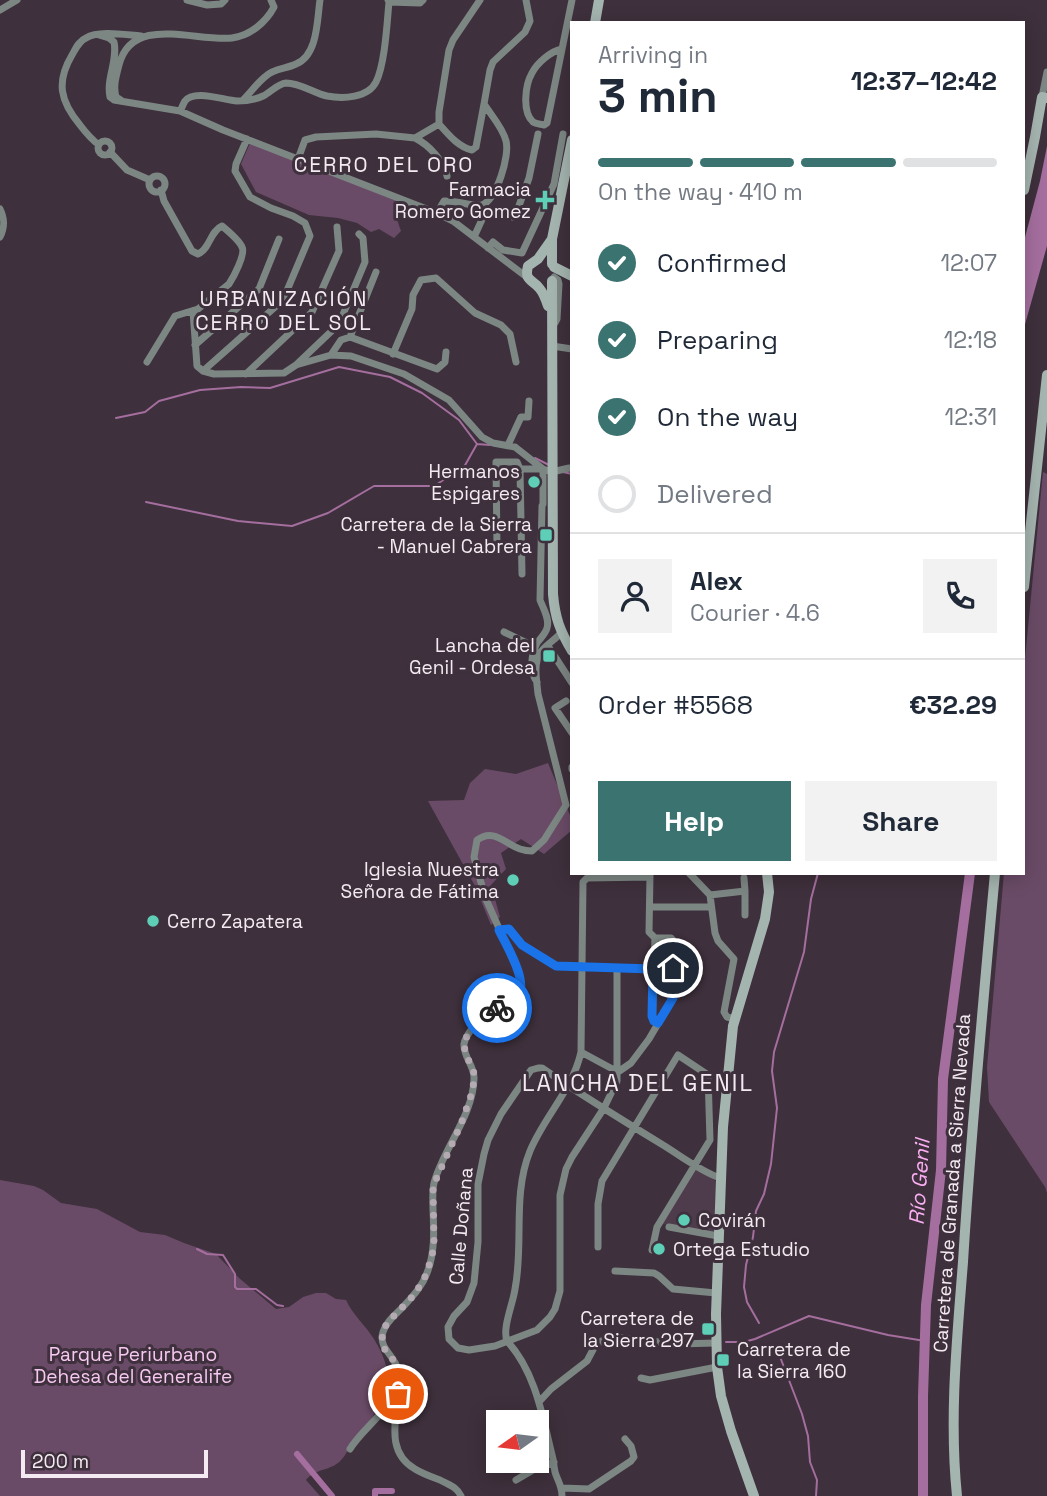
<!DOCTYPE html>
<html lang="en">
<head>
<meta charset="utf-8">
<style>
  :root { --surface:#fff; --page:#f2f2f3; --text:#1f2937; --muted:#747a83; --line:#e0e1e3; --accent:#3b7371 }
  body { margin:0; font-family:"Space Grotesk",sans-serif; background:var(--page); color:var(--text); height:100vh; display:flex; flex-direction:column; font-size:26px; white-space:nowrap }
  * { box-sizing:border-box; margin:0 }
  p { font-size:23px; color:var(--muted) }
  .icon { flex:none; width:38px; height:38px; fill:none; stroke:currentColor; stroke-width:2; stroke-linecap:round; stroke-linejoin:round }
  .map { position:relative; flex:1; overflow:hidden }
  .drawer { position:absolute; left:570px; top:21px; width:455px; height:854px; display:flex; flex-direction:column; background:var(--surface); border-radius:0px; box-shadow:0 4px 18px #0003 }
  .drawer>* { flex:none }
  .needle { width:46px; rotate:256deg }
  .buttons { position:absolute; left:486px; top:1410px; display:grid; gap:14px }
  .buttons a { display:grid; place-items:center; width:63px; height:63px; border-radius:0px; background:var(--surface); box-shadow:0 4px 18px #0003; font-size:35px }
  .scale { position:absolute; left:21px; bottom:18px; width:187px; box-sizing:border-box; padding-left:7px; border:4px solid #f4ebf2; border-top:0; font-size:19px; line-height:24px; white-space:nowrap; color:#f4ebf2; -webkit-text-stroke:5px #3e303c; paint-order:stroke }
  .pin { position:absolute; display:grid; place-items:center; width:60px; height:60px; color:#fff; margin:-30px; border:4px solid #fff; border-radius:50%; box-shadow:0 2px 7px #0007 }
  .courier { position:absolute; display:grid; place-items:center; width:70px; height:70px; margin:-35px; border:5px solid #1a73e8; border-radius:50%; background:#fff; color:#222; box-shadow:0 2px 9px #0007 }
  .overview em { font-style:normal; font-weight:700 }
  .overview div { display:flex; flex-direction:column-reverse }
  .overview { display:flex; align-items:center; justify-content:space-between; height:119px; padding:0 28px }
  h1 { font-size:46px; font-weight:700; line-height:52px }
  .bar { display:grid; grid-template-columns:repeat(4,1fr); gap:10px 7px; align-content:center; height:84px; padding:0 28px }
  .bar i { height:9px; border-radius:5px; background:var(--line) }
  .bar .current { background:var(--accent) }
  .bar p { grid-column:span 4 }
  .line { display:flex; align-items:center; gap:18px; padding:0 28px; border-top:2px solid var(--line) }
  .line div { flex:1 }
  .round { display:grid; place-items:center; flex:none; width:74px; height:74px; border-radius:0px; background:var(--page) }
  ol { padding:0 28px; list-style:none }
  li { display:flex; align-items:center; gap:21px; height:77px }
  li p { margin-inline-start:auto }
  li .icon { padding:7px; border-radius:50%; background:var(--accent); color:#fff; stroke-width:4 }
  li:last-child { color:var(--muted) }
  li i { width:38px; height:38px; border:4px solid var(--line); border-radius:50% }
  .action { display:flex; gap:14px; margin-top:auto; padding:14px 28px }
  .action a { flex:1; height:80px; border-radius:0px; background:var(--accent); color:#fff; font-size:28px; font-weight:700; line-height:80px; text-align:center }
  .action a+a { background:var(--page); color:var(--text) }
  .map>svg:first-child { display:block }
</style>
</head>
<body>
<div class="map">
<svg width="1047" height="1496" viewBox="0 0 1047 1496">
  <rect width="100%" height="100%" fill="#3e303c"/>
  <path fill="#4e3c4c" d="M696,1169L719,1183L717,1233L662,1224Z"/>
  <path fill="#6a4b67" d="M250,143L402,201L394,211L401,231L394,238L379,229L371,232L357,223L338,218L309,215L256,192L241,164Z
    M1043,472L1047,474V1193L1045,1187L989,1102L987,1067L1004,873H1024V669Z
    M548,763L572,820V830L544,854L521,839L501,853L506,869L491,885L500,917L491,925L475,886L428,801L464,800L470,783L485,769L516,774Z
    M0,1180L34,1186L43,1190L61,1203L97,1209L140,1232L165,1235L184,1243L216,1254L239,1278L276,1309L289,1307L303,1297L316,1293H326L336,1299L346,1300C353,1315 365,1325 374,1339C393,1370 392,1390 371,1419C365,1427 359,1433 353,1441C349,1446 347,1454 342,1459C333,1471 315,1468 306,1480L320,1496H0Z"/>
  <path fill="#a46e9e" d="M1047,146V246L1024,328L1025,307L1024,302V241L1040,181Z"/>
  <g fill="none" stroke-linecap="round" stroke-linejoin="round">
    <path stroke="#a46e9e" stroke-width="2" d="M116,418L145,412L159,401L200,390L241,387L270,388L339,367L390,377L422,393L459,420L477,444L490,445
      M535,458L549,465
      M563,472L572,474
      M146,502L238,521L292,526L328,513L374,486H434L464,467L477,444
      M197,1249L207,1254L223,1255L235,1274V1287L237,1289H256L277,1305L283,1306
      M759,1323L747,1302L744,1287L746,1265L753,1237L756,1211L764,1194L771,1164L777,1108L772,1071L774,1052L804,952L811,899L818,873
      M726,1342H744L755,1339L809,1316L888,1335L925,1341
      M777,1349L802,1414L808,1436L810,1462L817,1480L816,1496"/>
    <path stroke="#a46e9e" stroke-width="6" d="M297,1454L332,1496
      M375,1496V1491H392"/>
    <path stroke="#a46e9e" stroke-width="10" d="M923,1496V1396L926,1305L941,1170L943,1079L970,873"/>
    <path stroke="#7c8683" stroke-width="7" d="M187,0L207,5L221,4L225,0
      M389,2L420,3L423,0
      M0,10L17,0
      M99,35L109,38L114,42C118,61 106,78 110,97L114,100L180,111L223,130L437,213L453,221L528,278
      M562,49C551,51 537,63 532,73C525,85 522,112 533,122C536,124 540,124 544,125L547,123L572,0
      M1042,97L1047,72
      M243,100C251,92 257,83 266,76C274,68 286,69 296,64C318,55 317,20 320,0
      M122,101L116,97C113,86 116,77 119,65C132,14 195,42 232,38C250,36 266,22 274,7L271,0
      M180,111C182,108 183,104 185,101C194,89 223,100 237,101C246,101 255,100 263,96C271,92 277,84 286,83C300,83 314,93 327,96C343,99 368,98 376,82C385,64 387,23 389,2L388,0
      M439,124C448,134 458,147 472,150L476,147L484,104
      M415,138C429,145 444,161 447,176
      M98 148a7 7 0 1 1 14 0a7 7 0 1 1-14 0Z
      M99,145C91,139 86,133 80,125C60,101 56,82 72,55C76,48 79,41 86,38C99,30 126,35 141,36
      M110,152L127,170L150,180
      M298,159L305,140L316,137L376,134L415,138L439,124V112L449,50L453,40L480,0
      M149 184a8 8 0 1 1 16 0a8 8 0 1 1-16 0Z
      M0,209C5,219 5,227 0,237
      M437,213L444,201C454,200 475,207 482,205C497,199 510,155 506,141C503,128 491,115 484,104L490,70L493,62L525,32L530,21L526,0
      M474,237L485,213L489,212L513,217L516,214L529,178L538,134
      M488,248L493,242L503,250L522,253L554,184L563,134
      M554,277L558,280L559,284L557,319L555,323
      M193,311L197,366L203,371L214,374L284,373L296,365L331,355L351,356L404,374L449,400L482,437L493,443L515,447L543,469
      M350,337L376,272
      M195,345L259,289L279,239
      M552,346L572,349
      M393,354L412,309L413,295L421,280L436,278L475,313L501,325L510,334L516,362
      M331,355L341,340L350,337L437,369L445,362L446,352
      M147,362L175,316L198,309L229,284C233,278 246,254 242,247C239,240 228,231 222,226C210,231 210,249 198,254L192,251L164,201L161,190
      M297,364L339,324L365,262L363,238L359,234
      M203,371L283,300L310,236L305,223L293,216L271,208L250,197L235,171L236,164L247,139
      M246,374L312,312L339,251L337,227
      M508,445L521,417H528L529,401
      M520,469L522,574
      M543,504V469
      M497,550L496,462H517L520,469H543L552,472L569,468L572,469
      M504,632L535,647
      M548,646L572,683
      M537,682C529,671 531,655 537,643C540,639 546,633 547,628C550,619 543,608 540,600L542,506
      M566,701L555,708L572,733
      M572,767V769
      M689,873L710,895L715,933L718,941L734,959L724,1012L727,1017L735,1019
      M650,875L649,932L655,938L652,1016L654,1021L658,1023
      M744,878L745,891V915
      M710,895L745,891
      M650,907H711
      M499,930L509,929L522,945L556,966L653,969
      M617,969V1081L604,1108L572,1157L566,1169L560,1195V1291L555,1309L550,1317L537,1330L495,1346L469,1350L458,1348L449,1339L448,1327L454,1316L467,1302L474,1283L478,1242V1184L484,1154L488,1140L501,1114L531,1070L538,1068H542C581,1095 622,1120 663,1145C681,1156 700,1171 720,1178
      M581,1052L618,1072
      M618,1072L631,1063L649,1039L673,998V940L671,938H655
      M669,1227L718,1236
      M598,1247V1204L602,1181L678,1055L708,1075L710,1140L657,1227L652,1250
      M615,1271L654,1273L659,1276L673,1289L716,1293
      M507,1341C502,1328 513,1304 515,1289C524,1244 512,1195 530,1151C544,1117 573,1089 581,1052L583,882L587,878L650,877
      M507,1341C536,1372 543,1419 553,1459C554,1464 554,1470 556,1475C559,1483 562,1487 562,1496
      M598,1343L608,1338L615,1337L677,1344L716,1343
      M641,1378L650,1380L717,1367
      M397,1392L398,1394C396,1421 386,1452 415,1469C423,1474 432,1477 440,1480C449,1485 457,1487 461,1496
      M539,1402L551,1389L587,1361L596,1344
      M350,1449C364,1425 406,1400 398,1370C395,1355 378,1349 383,1332C386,1322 395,1315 402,1308C412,1297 422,1287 427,1273C435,1253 434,1231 433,1210C433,1201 432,1192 434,1183C443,1149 473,1116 474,1079C475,1066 463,1057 464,1044C465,1037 470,1031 474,1026C480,1019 487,1013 495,1009C518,998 525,1001 518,971L485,897L474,857L477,840C494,828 504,843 520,849C523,850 529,851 532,851L544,840L566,805L538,694C537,682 533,664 540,653C543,647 556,639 561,633
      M516,1480L533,1470L554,1462
      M562,1488L589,1489L631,1461L634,1457L631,1446L625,1439"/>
    <path stroke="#a4b4af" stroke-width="10" d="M595,23L599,0
      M1024,190L1035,137L1042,97L1047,98
      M552,264V239L572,140
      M554,267L572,276
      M552,281L553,594C555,618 560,631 572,651
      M548,306C546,300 544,294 540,289C533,279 524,282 528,266L538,259L552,239
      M1024,587L1047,375
      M754,1496L731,1431L721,1396L717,1367L716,1314L723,1127L733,1026L765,919L769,892L767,873
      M957,1496C949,1418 957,1339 963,1262C971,1132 983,1002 995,873"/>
  </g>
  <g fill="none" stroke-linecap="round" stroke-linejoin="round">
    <path stroke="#b4aab2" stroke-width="7" stroke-dasharray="0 12.6" d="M398,1394L396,1392L399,1385V1372L394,1361L383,1347L382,1334L387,1323L415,1294L426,1275L432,1256L434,1243L433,1186L461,1124L473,1090L474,1073L465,1052L464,1041L473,1027L483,1017L497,1008"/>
    <path stroke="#1a73e8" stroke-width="9" d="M497,1008C504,1006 513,1004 517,998C530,983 506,945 499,930L509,929L522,945L556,966L653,969L652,1016L654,1021L658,1023L673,998V968"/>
  </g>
  <g fill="#5eceb7" stroke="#3e303c" stroke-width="2.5">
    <path d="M541.5 189.5h7v7h7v7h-7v7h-7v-7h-7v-7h7z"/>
    <circle cx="534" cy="482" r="7"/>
    <rect x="539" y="528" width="14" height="14" rx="3.5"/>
    <rect x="542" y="649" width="14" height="14" rx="3.5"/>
    <circle cx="513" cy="880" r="7"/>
    <circle cx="153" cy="921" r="7"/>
    <circle cx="684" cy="1220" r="7"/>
    <circle cx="659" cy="1249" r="7"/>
    <rect x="701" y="1322" width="14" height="14" rx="3.5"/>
    <rect x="716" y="1353" width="14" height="14" rx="3.5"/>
  </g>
  <g text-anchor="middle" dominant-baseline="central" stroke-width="6" stroke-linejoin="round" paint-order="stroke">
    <g font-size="19" fill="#f4ebf2" stroke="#3e303c" text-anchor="end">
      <text x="531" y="189">Farmacia<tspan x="531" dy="22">Romero Gomez</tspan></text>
      <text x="520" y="471">Hermanos<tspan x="520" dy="22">Espigares</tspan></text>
      <text x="532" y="524">Carretera de la Sierra<tspan x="532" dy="22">- Manuel Cabrera</tspan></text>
      <text x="535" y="645">Lancha del<tspan x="535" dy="22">Genil - Ordesa</tspan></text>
      <text x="499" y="869">Iglesia Nuestra<tspan x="499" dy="22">Señora de Fátima</tspan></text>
      <text x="167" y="921" text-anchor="start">Cerro Zapatera</text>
      <text x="698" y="1220" text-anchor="start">Covirán</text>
      <text x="673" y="1249" text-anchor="start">Ortega Estudio</text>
      <text x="694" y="1318">Carretera de<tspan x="694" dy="22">la Sierra 297</tspan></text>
      <text x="737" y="1349" text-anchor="start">Carretera de<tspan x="737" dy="22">la Sierra 160</tspan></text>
    </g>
    <g font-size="19" fill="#f4ebf2" stroke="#3e303c">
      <text transform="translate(952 1183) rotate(-86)">Carretera de Granada a Sierra Nevada</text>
      <text transform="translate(461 1226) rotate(-85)">Calle Doñana</text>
    </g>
    <g font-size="19" fill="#f7c8f1" stroke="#3e303c">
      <text x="133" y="1354">Parque Periurbano<tspan x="133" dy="22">Dehesa del Generalife</tspan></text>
    </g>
    <g font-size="21" letter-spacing="2" fill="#f4ebf2" stroke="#3e303c">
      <text x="384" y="164">CERRO DEL ORO</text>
      <text x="284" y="298">URBANIZACIÓN<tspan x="284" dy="24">CERRO DEL SOL</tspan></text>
    </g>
    <g font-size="21" font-style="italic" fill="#faaef2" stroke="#3e303c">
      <text transform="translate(919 1182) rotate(-86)">Río Genil</text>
    </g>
    <g font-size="23" letter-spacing="2" fill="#f4ebf2" stroke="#3e303c">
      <text x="638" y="1083">LANCHA DEL GENIL</text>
    </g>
  </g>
</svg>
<div class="buttons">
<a><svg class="needle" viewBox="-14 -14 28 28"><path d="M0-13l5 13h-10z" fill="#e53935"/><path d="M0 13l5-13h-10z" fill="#747a83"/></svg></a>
</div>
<div class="scale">200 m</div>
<div class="pin" style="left:398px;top:1394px;background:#ea580c"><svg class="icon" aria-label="bag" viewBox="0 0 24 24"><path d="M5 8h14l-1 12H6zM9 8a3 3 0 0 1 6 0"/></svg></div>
<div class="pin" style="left:673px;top:968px;background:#1f2937"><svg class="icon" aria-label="home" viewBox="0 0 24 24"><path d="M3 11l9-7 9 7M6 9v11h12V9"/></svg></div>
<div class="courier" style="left:497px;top:1008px"><svg class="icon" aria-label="bike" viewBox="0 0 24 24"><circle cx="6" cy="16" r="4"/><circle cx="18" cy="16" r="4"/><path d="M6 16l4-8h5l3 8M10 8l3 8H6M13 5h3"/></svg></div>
<section class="drawer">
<div class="overview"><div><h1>3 min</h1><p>Arriving in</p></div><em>12:37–12:42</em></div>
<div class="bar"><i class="current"></i><i class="current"></i><i class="current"></i><i></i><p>On the way · 410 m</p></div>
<ol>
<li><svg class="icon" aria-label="check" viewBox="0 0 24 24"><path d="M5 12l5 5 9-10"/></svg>Confirmed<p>12:07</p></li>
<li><svg class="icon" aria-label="check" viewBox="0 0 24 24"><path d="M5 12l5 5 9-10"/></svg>Preparing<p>12:18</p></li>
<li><svg class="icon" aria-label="check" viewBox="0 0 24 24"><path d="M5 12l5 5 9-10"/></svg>On the way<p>12:31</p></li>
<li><i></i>Delivered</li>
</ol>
<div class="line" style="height:126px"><a class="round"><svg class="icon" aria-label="person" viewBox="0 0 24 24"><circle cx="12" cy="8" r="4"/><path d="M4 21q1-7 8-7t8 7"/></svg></a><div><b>Alex</b><p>Courier · 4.6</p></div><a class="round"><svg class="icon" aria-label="phone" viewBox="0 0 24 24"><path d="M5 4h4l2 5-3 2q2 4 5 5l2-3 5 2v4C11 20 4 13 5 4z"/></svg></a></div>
<div class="line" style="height:91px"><div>Order #5568</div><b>€32.29</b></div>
<div class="action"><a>Help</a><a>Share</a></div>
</section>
</div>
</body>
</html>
